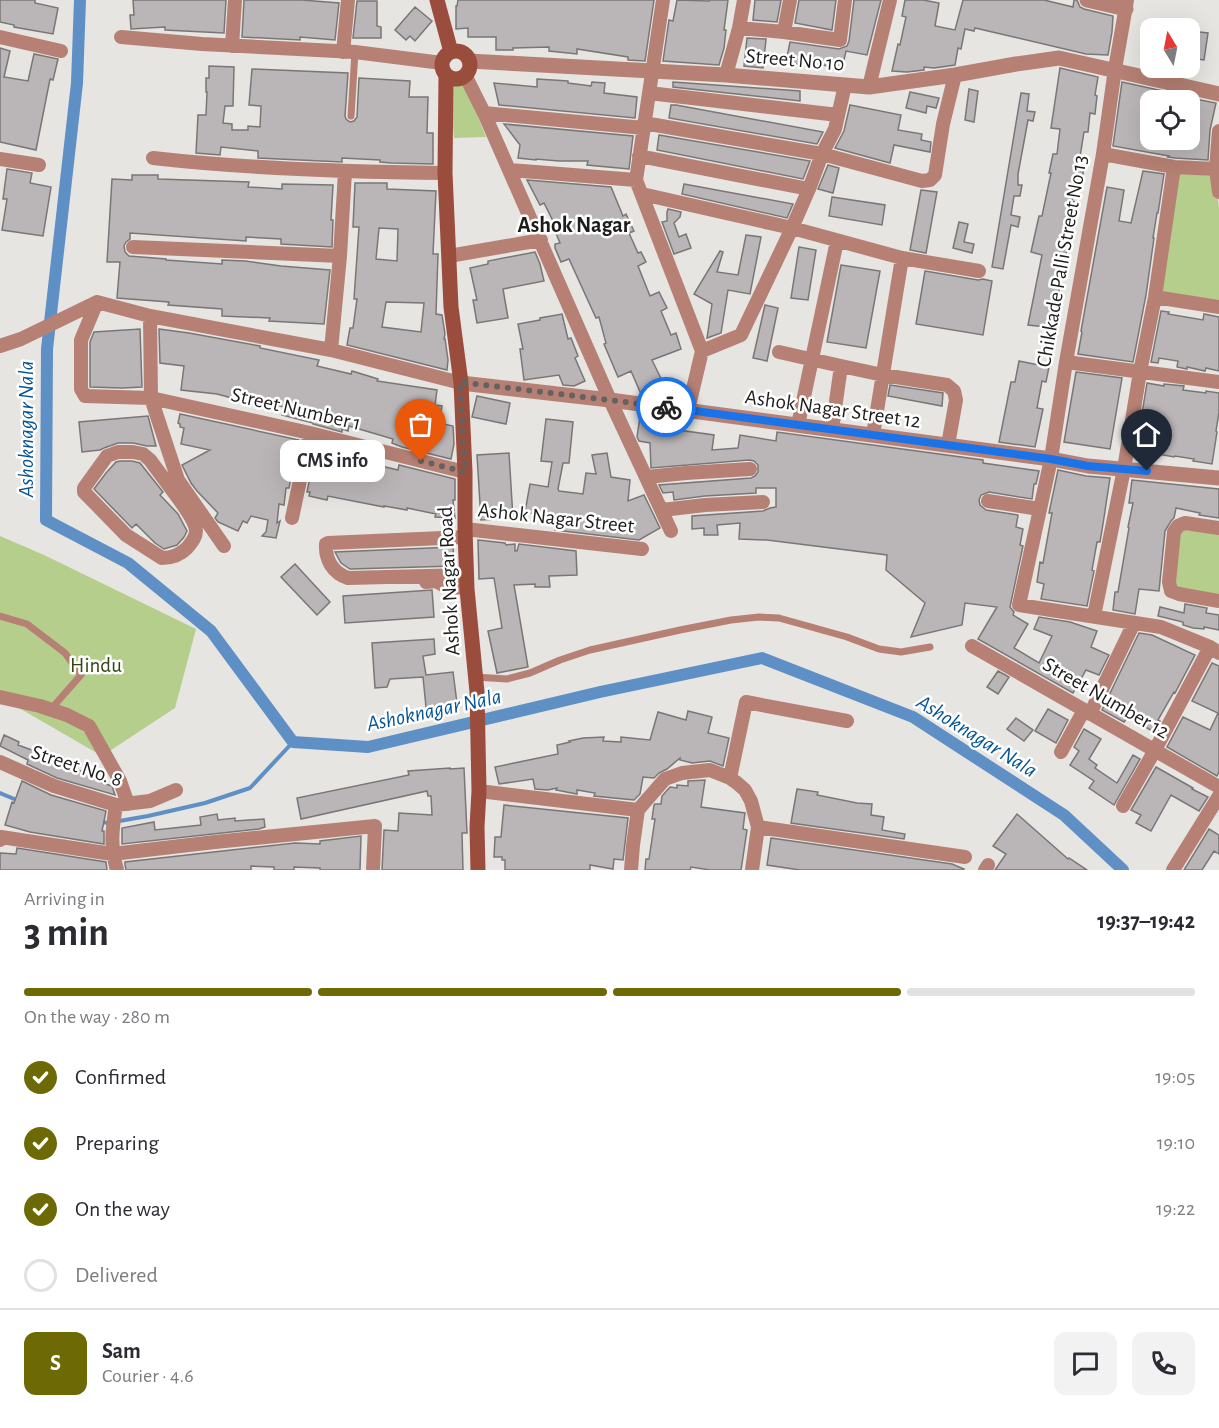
<!DOCTYPE html>
<html lang="en">
<head>
<meta charset="utf-8">
<style>
  :root { --surface:#fff; --page:#f2f2f3; --text:#2b2b33; --muted:#7c7c81; --line:#e1e1e2; --accent:#6d6a06 }
  body { margin:0; font-family:"Alegreya Sans",sans-serif; background:var(--page); color:var(--text); height:100vh; display:flex; flex-direction:column; font-size:22px; white-space:nowrap }
  * { box-sizing:border-box; margin:0 }
  p { font-size:20px; color:var(--muted) }
  .icon { flex:none; width:33px; height:33px; fill:none; stroke:currentColor; stroke-width:2; stroke-linecap:round; stroke-linejoin:round }
  .map { position:relative; height:870px; overflow:hidden }
  .details { display:flex; flex-direction:column; background:var(--surface); flex:1 }
  .details>* { flex:none }
  .needle { width:39px; rotate:350deg }
  .controls { position:absolute; left:1140px; top:18px; display:grid; gap:12px }
  .controls a { display:grid; place-items:center; width:60px; height:60px; border-radius:12px; background:var(--surface); box-shadow:0 6px 24px #0002; font-size:30px }
  .pin { position:absolute; display:grid; place-items:center; width:51px; height:51px; color:#fff; margin:-62px -26px; border-radius:50% 50% 50% 0; rotate:-45deg; box-shadow:0 0 6px #0007 }
  .pin .icon { rotate:45deg }
  .courier { position:absolute; display:grid; place-items:center; width:60px; height:60px; margin:-30px; border:4px solid #1a73e8; border-radius:50%; background:#fff; color:#222; box-shadow:0 2px 8px #0007 }
  .bubble { position:absolute; height:42px; border-radius:12px; background:var(--surface); box-shadow:0 6px 24px #0002; font-size:20px; font-weight:700; line-height:42px; text-align:center }
  .overview em { font-style:normal; font-weight:700 }
  .overview div { display:flex; flex-direction:column-reverse }
  .overview { display:flex; align-items:center; justify-content:space-between; height:102px; padding:0 24px }
  h1 { font-size:39px; font-weight:700; line-height:45px }
  .bar { display:grid; grid-template-columns:repeat(4,1fr); gap:9px 6px; align-content:center; height:72px; padding:0 24px }
  .bar i { height:8px; border-radius:4px; background:var(--line) }
  .bar .on { background:var(--accent) }
  .bar p { grid-column:span 4 }
  .line { display:flex; align-items:center; gap:15px; padding:0 24px; border-top:2px solid var(--line) }
  .line div { flex:1 }
  .round { display:grid; place-items:center; flex:none; width:63px; height:63px; border-radius:12px; background:var(--page) }
  ol { padding:0 24px; list-style:none }
  li { display:flex; align-items:center; gap:18px; height:66px }
  li p { margin-inline-start:auto }
  li .icon { padding:6px; border-radius:50%; background:var(--accent); color:#fff; stroke-width:4 }
  li:last-child { color:var(--muted) }
  li i { width:33px; height:33px; border:3px solid var(--line); border-radius:50% }
  .map>svg:first-child { display:block }
</style>
</head>
<body>
<div class="map">
<svg width="1219" height="870" viewBox="0 0 1219 870">
  <rect width="100%" height="100%" fill="#e6e5e1"/>
  <path fill="#b5ce8b" d="M449,82L465,84L486,137L454,138Z
    M1179,173L1215,176L1219,208V301L1160,293Z
    M1179,530L1219,532V598L1166,585Z
    M0,536L44,555L196,629L175,708L102,756L0,697Z"/>
  <g fill="none" stroke-linecap="round" stroke-linejoin="round">
    <path stroke="#5e8fc5" stroke-width="4" d="M0,793L19,801
      M101,822L108,823L148,816L205,803L250,788L293,742"/>
    <path stroke="#5e8fc5" stroke-width="12" d="M80,0L77,83L47,349L46,520L128,563L211,631L293,742L368,747L600,692L762,658L913,717L1064,815L1123,870"/>
  </g>
  <path fill="#bab6b7" stroke="#7a7677" stroke-width="1.5" fill-rule="evenodd" d="M0,0H35V3L58,8L53,34L14,27V25L0,22Z
    M133,0H226L224,33L165,30V27L131,29L130,15H134Z
    M244,0H302L339,3L335,40L300,37V40L242,37Z
    M458,0H654L645,61L628,60V57L577,49V54L549,51V47L513,48V50H496V37H468V28L456,29V6H457Z
    M677,0L709,1V0H728L724,30H726L724,48L719,65L663,61L669,20L673,21Z
    M755,0H781L777,22L753,20Z
    M799,0H836L832,30L795,23Z
    M854,0H881L867,55L846,51L842,69L804,61L803,65L786,62L790,42L839,49L847,46L849,41Z
    M905,0H923L939,3L935,26L955,30L963,0H1044L1073,7L1074,0H1077L1080,7L1084,9L1113,16L1112,32L1108,55L1086,54L975,28L974,31L965,29L961,49L958,48L955,65L934,68L924,67V70L907,72L892,71L898,44L900,45L906,17L902,16Z
    M357,1H377V26L381,27V38H353Z
    M415,7L432,21L415,41L410,36L406,40L395,30Z
    M1190,31L1208,33L1204,60L1190,58Z
    M747,38L766,39L763,68L744,66Z
    M0,48L10,51L4,77L28,81L34,54L58,59L53,80L50,79L36,150L0,142Z
    M209,66L234,67L233,106H225L223,123L232,124V130H248V126L260,127L261,106L249,105L252,69L348,73L345,116L346,119L350,122L354,121L357,117L359,78L410,81L409,97H428L427,133H433V164L391,163L380,162V160L342,158V162L258,158V151L221,147L220,155L196,153L198,115H206L207,92H206V78H209Z
    M1060,68L1098,77L1095,95L1097,96L1095,114L1090,113L1088,132H1084L1080,157L1086,158L1082,179L1078,178L1072,201L1077,202L1073,222H1074L1072,237H1070L1063,267L1056,308L1058,309L1056,328L1028,325L1042,255L1031,252L1039,216H1042L1051,173H1049L1053,154H1057L1060,129L1051,128Z
    M537,79L568,81V83L591,86L592,82L605,83L604,93L637,97L635,118L499,105L494,83L537,87Z
    M673,82L800,91V101L673,87Z
    M1122,82L1177,94L1176,100H1150V119L1147,140H1190V98L1216,103L1210,130L1208,160L1175,158L1168,157L1169,156L1113,146Z
    M969,89L978,91L974,122L965,120Z
    M910,92L939,98L936,108L927,106L926,113L906,108Z
    M1021,93L1029,94L1027,111L1035,112L1033,121L1028,120L1018,174V185H1022L1020,196H1014L1011,215L1020,217L1018,227L1011,225L1003,269L992,267Z
    M671,105H676L823,132L817,144L669,118Z
    M850,105L901,115L898,130L922,134L921,140L931,142L930,152L894,145L890,163L835,148L844,131Z
    M504,124L633,136L629,169L587,165L588,161H559L536,159V160L518,158L520,145Z
    M659,135L810,161L803,179L657,150Z
    M828,165L839,168L833,193L818,189Z
    M7,169L32,173L30,183L51,187L43,236L2,230L7,199H3Z
    M1143,171L1164,174L1158,213H1157L1153,238H1154L1146,295L1133,362L1078,354L1082,332L1081,331L1107,187L1124,190L1119,221L1131,223Z
    M132,175H158V179L249,182L248,187L282,189V184L333,185L331,220H333L332,247L281,244V239L246,237V241L130,233V239L126,242L124,246L125,252L129,256L166,259V260L222,264V260L245,261L281,266L330,270L324,324L269,321L270,318L222,316V309L168,305L169,302L117,298L120,262H107L112,179L132,180Z
    M527,180L611,187L623,216L626,214L634,231L629,233L638,253L641,252L646,262L638,266L650,296L659,292L667,308L661,311L671,335L676,333L681,349L652,360L667,391L650,396L641,394L631,371L618,377L604,344L606,343L599,317L596,318L569,259L561,262L555,248V244L560,243L553,226L555,225L544,203L540,205Z
    M355,183H387V189L436,191L433,254H438L436,314L442,315L445,334L444,339H445L448,360L447,370L347,345L350,328H353L357,299H354L359,227H353ZM379,228L398,229L397,261L376,259ZM386,302L424,303L421,332L382,327Z
    M684,184L793,204L787,218L682,194Z
    M921,190L937,192L926,253L910,250Z
    M832,197L885,205L882,225L829,216Z
    M668,209L681,212L680,217L674,223L679,237L686,234L691,248L674,254L662,222L667,221V212Z
    M959,222L968,224L964,242L974,244L972,253L953,248Z
    M746,235L761,237L750,294L728,290L721,333L707,338L712,304L694,294L720,251L723,252L717,272L738,275Z
    M799,247L816,250L808,300L791,298Z
    M535,252L540,264L544,281L503,289L508,318L477,323L473,300H477L470,268L488,264V261Z
    M841,265L880,271L866,348L827,342Z
    M925,271L978,280L983,279L992,281L983,335L916,324Z
    M765,305L778,308L767,361L753,358Z
    M1161,311L1169,312L1168,314L1203,320L1204,314L1219,317V371L1206,368L1205,371L1187,367V369L1177,367L1178,361L1159,358L1158,363L1151,362Z
    M562,314L568,339L571,338L578,356L575,358L585,381L574,386L563,385L559,375L524,380L520,349H523L518,324L540,320V318Z
    M140,329L142,387L122,388L90,387V342L94,332Z
    M159,329L189,333L260,346V348L319,360L317,366L351,374L352,371L378,379L377,381L437,390L435,405L442,406L439,423L453,426L454,444L451,459L402,447L392,443L393,439L349,426L348,431L342,429V432L313,424V423L282,415L284,407L248,398L247,402L217,394L181,390L184,366L160,363Z
    M1019,361L1049,367L1046,382L1042,381L1037,408L1043,409L1035,447L999,442L1011,382H1015Z
    M1076,372L1122,378L1110,449L1064,442Z
    M1147,383L1164,386V384L1184,386L1183,390L1206,393V391L1219,393V412L1216,431L1217,432L1212,464L1193,461L1194,459L1175,456L1174,457L1136,450Z
    M890,385L943,393L942,406L888,396Z
    M477,396L510,403L506,424L472,417Z
    M180,414L299,440L289,488H286L284,505L279,504L277,523L280,521L276,538L262,536L266,532L268,520L251,516L247,523L243,521L238,531L218,522L215,518L218,513L197,491L191,483L182,465L210,450L181,444L184,428L180,427V424L178,423Z
    M148,416L156,446H147L133,443H118L104,448L100,450L82,452L79,422Z
    M640,417L658,419L657,427L714,435L712,450L738,448L740,435L776,441L777,432L983,460V463L1039,471L1036,484H1034L1032,499L989,492L981,495L979,500L980,505L986,510L1018,515L1016,527L1023,529L1020,545L1023,546L1010,607L1014,612L1013,615L1028,624L1014,648L1039,663L1052,636L1034,629L1039,617L1070,622L1097,631L1091,647L1109,655L1099,675L1086,670L1073,693L978,639L997,607L965,603L962,625L911,637L925,603L886,570L887,555L767,540L739,539L740,523L717,525L718,535H704V528L692,529V516L763,511L770,508L776,507V488H756V493L705,496L674,500L673,492L663,493L659,485L751,478L755,476L758,472V465L754,461L749,460L651,468L650,443L639,441L637,437Z
    M546,419L573,422L569,463H563L558,489L559,491L583,494L586,473L596,474L592,455L607,453L611,477L630,480L628,501L644,495L660,528L639,540L555,530L557,518L525,512L530,484L548,487L552,462L541,461Z
    M320,445L338,449V453L356,458V460L398,470L399,465L455,479V500H453L455,518L435,517L436,514L407,508V510L384,506V507L328,496L327,500L309,496L310,492H307L312,468L315,469Z
    M509,453L513,518L481,520L477,455Z
    M120,461H132L140,463L163,492L160,495L178,514L187,531L184,537L177,545L164,549L155,543L136,524L132,528L94,489L106,473L116,462Z
    M1058,470L1086,476L1110,478L1103,524L1100,542H1097L1092,570L1094,571L1087,606L1041,599L1044,584L1037,582L1040,562L1043,563L1052,513H1049Z
    M1132,480L1219,489V518L1199,515L1200,513L1176,508L1174,518L1171,521L1165,531L1159,591L1139,589L1135,614L1113,610L1115,592H1118L1129,528L1128,527L1133,503H1129Z
    M478,540L505,543L506,545L515,544V551H517L519,544L576,551L577,575L549,576L550,587H535V584L514,585L528,667L497,673L488,631L502,628L494,578L479,579Z
    M453,547L454,566L350,569L341,563L335,552Z
    M295,564L330,602L317,615L281,577Z
    M432,590L434,617L345,623L343,596Z
    M1185,604L1207,608L1206,613L1219,615V630L1204,627V629L1193,628L1183,625V622L1158,616L1160,607L1184,613Z
    M1139,633L1152,635L1195,655L1175,693L1174,692L1158,720L1160,721L1154,732L1128,717L1124,722L1102,710Z
    M434,639L435,654L423,656L426,675L453,672L457,703L426,707L423,677L390,679L387,687L375,688L372,643Z
    M1212,663L1219,666V772L1217,776L1167,747L1183,717L1210,730L1218,713L1192,701Z
    M998,671L1009,677L998,694L987,687Z
    M1048,709L1068,720L1056,743L1035,731Z
    M688,711L712,717L708,733L729,738L723,766L710,761L692,763L680,760V758L667,769L659,773L654,778L643,777L640,794L634,800L594,796L595,793L577,790V794L556,790L557,788L548,790L535,789L533,779L499,784L495,767L558,754L557,745L570,742L569,741L583,738L604,737L603,741L621,742V737L650,740L658,712L686,720Z
    M1016,718L1033,730L1024,741L1007,729Z
    M1084,729L1101,739L1089,759L1097,765L1095,768L1117,783L1133,755L1140,759L1114,805L1089,788L1094,781L1070,765L1079,751L1074,747Z
    M4,735L19,742L18,745L40,753L38,757L55,764L85,772L86,769L103,774L100,782L112,786L115,795L57,778L27,764L28,760L0,746Z
    M1156,767L1193,788L1192,789L1208,797L1199,811L1171,795L1151,831L1136,823L1141,815L1131,810Z
    M450,768V769L464,768L467,833H462L463,870H382L384,830L398,831L399,813L432,815L431,796H428L427,791L301,819L297,798L409,775L408,771Z
    M705,780L701,807L745,813L743,829L747,830L741,870H710L691,867L690,870H645L646,859H649L655,819H652L654,805L655,804H661L662,796L670,787L677,788V785L688,786V781Z
    M22,781L51,795L106,811L102,831H104V844L30,832L5,825L12,802L14,803Z
    M797,789L818,792L817,795L857,803L872,804L871,815L884,817L882,830L905,834L904,839L791,823Z
    M504,805L628,818L623,860L614,859L613,869L590,865V870H505V860H502V857H494L495,837H501Z
    M217,814L218,820L235,818V821L264,819L265,827L259,829L122,844V828L154,822L155,830L201,825L200,817Z
    M1017,814L1068,859L1069,858L1087,870H995L1006,854L993,846Z
    M1209,829L1219,835V854L1214,851L1202,870H1184Z
    M361,836L360,870H320V868L294,867V870H274V867L251,866V870H126L125,865V862L295,843L320,844V841Z
    M771,838L952,864L964,869V870H800L767,865Z
    M17,848L106,862L107,870H0V853L16,854Z"/>
  <g fill="none" stroke-linecap="round" stroke-linejoin="round">
    <path stroke="#b68074" stroke-width="7" d="M351,116L355,52
      M0,616L27,624L65,653L81,675L51,709
      M475,677L507,679L530,673L560,660L590,650L680,630L731,620L759,617L779,618L847,637L879,649L901,652L930,647"/>
    <path stroke="#b68074" stroke-width="14" d="M663,0L636,180L702,351L688,410
      M1127,0L1115,69L1103,154L1066,362L1051,459L1019,605L1161,627L1210,647L1219,653
      M739,28L784,32L840,40L845,0
      M784,32L790,0
      M0,37L61,51
      M121,37L202,44L355,52L442,63
      M232,46L235,0
      M343,52L348,0
      M465,75L484,113L610,400L671,531
      M726,75L739,28L744,0
      M869,87L890,0
      M649,93L838,115
      M484,113L644,128
      M644,123L822,154L922,181L930,180L935,175L943,124L955,75
      M1219,131L1216,169L1219,192
      M1103,154L1174,167L1216,169
      M639,156L809,189
      M153,158C250,169 348,172 445,173
      M0,159L39,165
      M510,170L636,180
      M642,194L792,228L902,258L979,271
      M133,247L340,256
      M449,256L541,240
      M1155,297L1219,307
      M97,302L81,340V389L85,396L151,398L310,433L465,472
      M150,316L151,398L178,480L224,546
      M0,346L21,339L97,302L150,316L331,350L461,383
      M331,350L340,256L345,172
      M702,351L741,335L792,228L809,189L822,154L835,129L845,85
      M779,352L841,366
      M1066,362L1219,382
      M798,425L837,241
      M832,430L841,366L883,375L947,385L954,391L956,400L948,445
      M873,435L902,258
      M647,477L686,473L750,469
      M170,487C177,497 196,520 196,531C196,538 191,543 187,548C180,555 172,558 162,558L126,535L84,492V488L107,456L118,452H133L143,454L150,460L170,487L178,480
      M988,501L1040,509
      M662,510L705,505L763,502
      M292,518L310,433
      M1219,528L1185,523L1178,526L1174,532L1169,582L1171,591L1179,594L1219,601
      M465,529L642,549
      M465,537L328,543L326,544C325,560 333,573 348,578L466,575
      M426,582L436,581L448,588L467,587
      M1094,616L1124,469L1140,372L1155,297L1174,167
      M972,646L1219,787
      M0,697L40,706L67,715L89,726L120,781L128,804
      M1090,714L1134,623
      M1061,752L1084,710
      M0,762L54,786L116,805L150,801L176,790
      M730,778L746,702L847,721
      M479,791L638,810
      M116,805C112,830 110,846 117,870
      M1123,806L1155,750L1210,647
      M758,827L965,857
      M0,840L1,837L112,854L215,842L375,826L373,870
      M631,870L633,845L638,810L665,779L682,773L710,770L730,778L737,783L745,790L751,801L758,827L752,870
      M985,870L988,865
      M1173,870L1219,796"/>
    <path stroke="#b68074" stroke-width="15" d="M1087,0L1126,9
      M469,61L726,75L869,87L955,75L1016,64L1059,58L1219,94
      M461,383L610,400L1051,459L1088,466L1219,478"/>
    <path stroke="#9a4d3d" stroke-width="15" d="M437,0L451,52
      M442 65a14 14 0 1 1 28 0a14 14 0 1 1-28 0Z
      M446,75L445,173L451,307L461,383L465,472V529L467,589L477,692L479,791L477,827L478,870"/>
  </g>
  <g fill="none" stroke-linecap="round" stroke-linejoin="round">
    <path stroke="#636260" stroke-width="6" stroke-dasharray="0 10.8" d="M421,461L465,472L460,382L666,407"/>
    <path stroke="#1a73e8" stroke-width="8" d="M666,407L1051,459L1088,466L1147,471"/>
  </g>
  <g text-anchor="middle" dominant-baseline="central" stroke-width="5" stroke-linejoin="round" paint-order="stroke">
    <g font-size="21" fill="#1c1c1b" stroke="#fff">
      <text transform="translate(795 60) rotate(5)">Street No 10</text>
      <text transform="translate(1062 261) rotate(-80)">Chikkade Palli Street No 13</text>
      <text transform="translate(296 409) rotate(13)">Street Number 1</text>
      <text transform="translate(833 409) rotate(8)">Ashok Nagar Street 12</text>
      <text transform="translate(556 518) rotate(6)">Ashok Nagar Street</text>
      <text transform="translate(449 581) rotate(-93)">Ashok Nagar Road</text>
      <text transform="translate(1106 698) rotate(30)">Street Number 12</text>
      <text transform="translate(77 766) rotate(18)">Street No. 8</text>
    </g>
    <g font-size="21" fill="#354513" stroke="#fff">
      <text x="96" y="665">Hindu</text>
    </g>
    <g font-size="22" font-weight="bold" fill="#1c1c1b" stroke="#fff">
      <text x="574" y="225">Ashok Nagar</text>
    </g>
    <g font-size="22" font-style="italic" fill="#045496" stroke="#fff">
      <text transform="translate(26 429) rotate(-90)">Ashoknagar Nala</text>
      <text transform="translate(434 710) rotate(-12)">Ashoknagar Nala</text>
      <text transform="translate(977 736) rotate(32)">Ashoknagar Nala</text>
    </g>
  </g>
</svg>
<div class="controls">
<a><svg class="needle" viewBox="-14 -14 28 28"><path d="M0-13l5 13h-10z" fill="#e53935"/><path d="M0 13l5-13h-10z" fill="#7c7c81"/></svg></a>
<a><svg class="icon" aria-label="locate" viewBox="0 0 24 24"><circle cx="12" cy="12" r="6"/><path d="M12 2v4M12 18v4M2 12h4M18 12h4"/></svg></a>
</div>
<div class="pin" style="left:421px;top:461px;background:#ea580c"><svg class="icon" aria-label="bag" viewBox="0 0 24 24"><path d="M5 8h14l-1 12H6zM9 8a3 3 0 0 1 6 0"/></svg></div>
<div class="pin" style="left:1147px;top:471px;background:#1f2937"><svg class="icon" aria-label="home" viewBox="0 0 24 24"><path d="M3 11l9-7 9 7M6 9v11h12V9"/></svg></div>
<div class="courier" style="left:666px;top:407px"><svg class="icon" aria-label="bike" viewBox="0 0 24 24"><circle cx="6" cy="16" r="4"/><circle cx="18" cy="16" r="4"/><path d="M6 16l4-8h5l3 8M10 8l3 8H6M13 5h3"/></svg></div>
<div class="bubble" style="left:280px;top:440px;width:105px">CMS info</div>
</div>
<section class="details">
<div class="overview"><div><h1>3 min</h1><p>Arriving in</p></div><em>19:37–19:42</em></div>
<div class="bar"><i class="on"></i><i class="on"></i><i class="on"></i><i></i><p>On the way · 280 m</p></div>
<ol>
<li><svg class="icon" aria-label="check" viewBox="0 0 24 24"><path d="M5 12l5 5 9-10"/></svg>Confirmed<p>19:05</p></li>
<li><svg class="icon" aria-label="check" viewBox="0 0 24 24"><path d="M5 12l5 5 9-10"/></svg>Preparing<p>19:10</p></li>
<li><svg class="icon" aria-label="check" viewBox="0 0 24 24"><path d="M5 12l5 5 9-10"/></svg>On the way<p>19:22</p></li>
<li><i></i>Delivered</li>
</ol>
<div class="line" style="height:108px"><b class="round" style="background:var(--accent);color:#fff">S</b><div><b>Sam</b><p>Courier · 4.6</p></div><a class="round"><svg class="icon" aria-label="chat" viewBox="0 0 24 24"><path d="M4 5h16v11H9l-5 4z"/></svg></a><a class="round"><svg class="icon" aria-label="phone" viewBox="0 0 24 24"><path d="M5 4h4l2 5-3 2q2 4 5 5l2-3 5 2v4C11 20 4 13 5 4z"/></svg></a></div>
</section>
</body>
</html>
